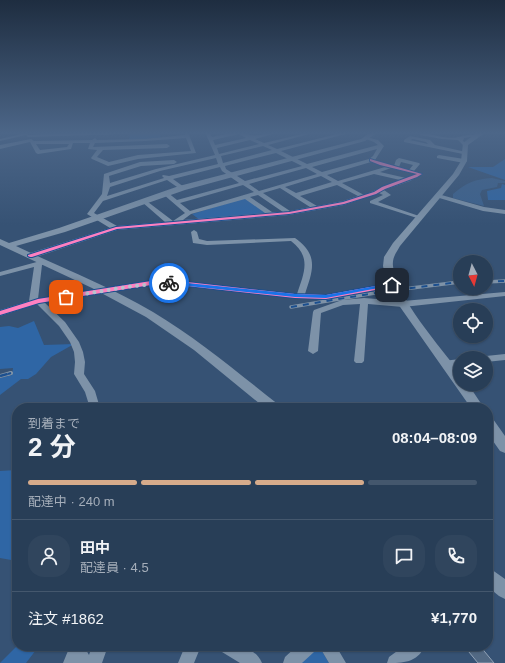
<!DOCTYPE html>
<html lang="ja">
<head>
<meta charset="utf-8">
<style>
  :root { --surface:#283e57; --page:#30455d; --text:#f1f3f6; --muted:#a5aeba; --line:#44576d; --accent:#d6ab8b }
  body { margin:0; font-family:Helvetica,"Noto Sans JP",sans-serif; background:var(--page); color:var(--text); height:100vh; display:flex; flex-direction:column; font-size:15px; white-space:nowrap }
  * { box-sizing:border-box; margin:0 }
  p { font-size:13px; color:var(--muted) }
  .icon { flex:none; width:22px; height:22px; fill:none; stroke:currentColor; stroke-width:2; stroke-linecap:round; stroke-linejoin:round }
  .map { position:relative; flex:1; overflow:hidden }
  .side { position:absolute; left:12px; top:403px; width:481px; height:248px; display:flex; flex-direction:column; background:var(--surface); border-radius:16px; box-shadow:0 1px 3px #0004,0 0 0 1px var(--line) }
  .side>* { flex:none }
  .needle { width:26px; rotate:174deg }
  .controls { position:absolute; left:453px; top:255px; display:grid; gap:8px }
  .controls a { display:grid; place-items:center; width:40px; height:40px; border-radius:50%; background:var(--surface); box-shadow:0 1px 3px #0004,0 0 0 1px var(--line); font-size:20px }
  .pin { position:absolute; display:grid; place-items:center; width:34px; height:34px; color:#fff; margin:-17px; border-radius:8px; box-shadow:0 2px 6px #0006 }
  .courier { position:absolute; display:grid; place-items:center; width:40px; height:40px; margin:-20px; border:3px solid #1a73e8; border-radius:50%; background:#fff; color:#222; box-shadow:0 1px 5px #0007 }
  .summary em { font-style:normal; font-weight:700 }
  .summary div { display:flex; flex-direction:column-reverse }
  .summary { display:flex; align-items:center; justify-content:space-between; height:68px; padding:0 16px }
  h1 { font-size:26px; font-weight:700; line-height:30px }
  .bar { display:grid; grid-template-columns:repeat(4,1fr); gap:6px 4px; align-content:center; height:48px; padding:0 16px }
  .bar i { height:5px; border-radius:3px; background:var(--line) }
  .bar .active { background:var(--accent) }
  .bar p { grid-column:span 4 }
  .line { display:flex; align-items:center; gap:10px; padding:0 16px; border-top:1px solid var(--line) }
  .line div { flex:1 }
  .round { display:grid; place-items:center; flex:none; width:42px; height:42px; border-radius:16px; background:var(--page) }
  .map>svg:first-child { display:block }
</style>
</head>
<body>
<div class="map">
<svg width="505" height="663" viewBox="0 0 505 663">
  <rect width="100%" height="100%" fill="#365274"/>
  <path fill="#2f66a5" d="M159,132L161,138L129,140L130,134Z
    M505,159V180L468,167H493Z
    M502,184L505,185V200H488L487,191L501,188Z
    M245,198L267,213L200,220L192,214Z
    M34,321L44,345L74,344L51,357L36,374L28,379H21L0,395V378L12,375L13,368L0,369V327L9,326L18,328Z
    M17,470V561L0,558V471Z
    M17,646H39L26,663H0Z
    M319,646L329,663H298Z"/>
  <path fill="#3b618d" d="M492,178L505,181V183H498L497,187L482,190L480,194L484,206L453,198V194C466,183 475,179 492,178Z"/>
  <path fill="#526984" stroke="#92a2b6" d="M464,646H480L494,663H478Z"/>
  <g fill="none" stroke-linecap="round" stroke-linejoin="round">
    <path fill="#7d92a8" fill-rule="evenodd" d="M0,132H7L0,134Z
      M109,132H154L152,133L28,137L26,135L0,141V139L26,133L28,135Z
      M184,132H188L196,153L138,159L108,166L92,159L91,158L97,150L88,149L90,143H73L71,149L38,154L36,153L30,142L0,149V145L31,139L34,141L92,140L95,138L97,140L145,139L185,135ZM186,138L191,151L138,155L109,162L97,157L103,150L167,148L170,146L167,144L93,147L95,143L145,141ZM36,144H69L67,147L40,150Z
      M205,132H209L212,137L236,132H244V133C256,139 267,132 280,132L255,139L264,143L307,133L309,134L268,145L277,149L345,132H353L281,151L307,164L378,145L374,142L366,139V137L378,140L384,146L375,160L394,166L396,160L399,158L419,163L420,164L414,171L423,174L410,181L384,190L391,195L378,202L422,217L421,218H417L370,203V201L383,195L379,193L344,205L289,215L117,230L33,258H27V254L110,228L87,214L102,194L104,174L140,162L174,160L177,162L174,164L141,166L109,176L110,183L156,169L215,155ZM239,134L246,138L215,145L213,140ZM250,140L259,144L219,154L217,148ZM263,146L272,150L223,163L221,156ZM377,149L373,156L369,159L322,172L312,167ZM276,153L302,166L245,181L226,169L225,166ZM216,158L218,164L169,176L163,175L162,176L164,178L107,196L110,187L160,171ZM371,162L385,167L338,181L327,175ZM401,162L413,165L409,170L399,167ZM220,167L222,171L239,183L177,200L167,192H163V194L185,213L173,221L144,199L142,200V202L165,222L117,226L94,213L103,201L167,180L180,189H184V187L173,179ZM306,168L317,174L259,191L249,184ZM391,168L394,169L415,174L406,178L380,172ZM374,174L400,180L364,195L342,183ZM321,176L332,182L296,193L285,187ZM243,185L254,192L190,211L180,203ZM337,185L358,196L343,201L317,206L300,196ZM280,188L310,207L290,211L263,193ZM258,195L283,212H272L250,197ZM245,199L265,213L183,220L191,214Z
      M422,133C432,134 449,140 458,137C463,136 471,133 476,136L464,138L463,141L466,143L463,145L458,140L442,139L420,135V134Z
      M410,136L430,140L435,145L466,152L463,154L404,142V140ZM413,139L426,142L428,144L410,140Z
      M439,155L464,159L467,161L464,163L437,158V156Z
      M438,194L484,207L505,210V214L483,211L436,197V195Z
      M194,230L197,232L199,239L207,241L295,238C319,255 313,270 305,294L326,295L392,283L396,285L392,287L326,299L295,298L187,286L151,285L44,302L65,322L79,342L83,352L85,362L84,374L95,391L100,408H90L85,392L74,374L75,362L74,352L70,342L59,326L37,304L0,316V310L29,301L34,267L0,276V272L44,260L48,262L42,265L38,299L151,281L187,282L297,294C304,273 312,257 291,241L207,245L193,243L191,232Z
      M505,292V296L403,307L368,304L364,361L362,363H356L354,361L360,304L343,305L321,313L318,351L313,354L308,351L313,312L314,310L342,300L364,298L403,301Z
      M505,354V360L486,362V358H482L486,356Z
      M460,359V365H443L441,363L443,361Z
      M70,646H86L85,648L89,655L92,646H108L102,663H63Z
      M185,646H201L194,663H178Z
      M220,646C236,646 255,646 262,663H240L222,652Z
      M297,646H316L314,652L302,663H283L285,657Z
      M319,646H336L346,663H329Z
      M404,646H425C417,663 403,663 387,663L389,657Z"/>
    <path fill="#7d92a8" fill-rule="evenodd" d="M371,132H378L365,141L185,190L65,232L16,246C62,268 109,286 153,312C198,339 238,373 279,405L280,408H265L194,350L146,317L92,288L0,245V239L9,243L59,228L179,186L361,139Z
      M478,132H486L468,145L467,161L459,175L400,246C396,253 392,258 393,266C395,296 441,348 460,373V384H468L484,408H471L398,304L387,285L383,266L384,257L393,243L453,174L461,161L463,143Z
      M488,418L493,419L505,436V453L500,451L488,434Z
      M488,567L505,579V599L499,596L488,587Z"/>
    <defs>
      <path id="rail-far1" d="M486,282L505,281
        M291,307L387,291L460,282
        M8,374L11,373"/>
      <path id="rail" d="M0,376L11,373"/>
    </defs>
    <use href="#rail-far1" stroke="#7e92a7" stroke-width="3.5"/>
    <use href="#rail" stroke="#7e92a7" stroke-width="4"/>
    <use href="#rail-far1" stroke="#1b4f8f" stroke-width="2" stroke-dasharray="6" stroke-linecap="butt"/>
    <use href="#rail" stroke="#1b4f8f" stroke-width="2.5" stroke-dasharray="8" stroke-linecap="butt"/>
    <defs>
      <path id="cycleway" d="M370,159L422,174L417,177L385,189L376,194L344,204L289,214L117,229L32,257H30L28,256V255L116,227L289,212L343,202L374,192L382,187L417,174L380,165L370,161Z
        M151,281L187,282L295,294L326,295L392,283L395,285L392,287L326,299L295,298L187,286L151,285L39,303L0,315V311L38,299Z"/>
    </defs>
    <use href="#cycleway" stroke="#1b4f8f" stroke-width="2"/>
    <use href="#cycleway" fill="#ff80c0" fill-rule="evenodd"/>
  </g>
  <linearGradient id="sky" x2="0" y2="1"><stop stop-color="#1e2d40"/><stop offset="0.59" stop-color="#4c6688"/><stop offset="1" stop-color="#4c6688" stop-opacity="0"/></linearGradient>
  <rect width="505" height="225" fill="url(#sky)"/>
  <path fill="#1a73e8" d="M167,281L295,294L326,295L392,283L394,285L326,298L295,297L169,284Z"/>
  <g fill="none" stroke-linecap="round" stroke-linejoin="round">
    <path stroke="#b9c2ce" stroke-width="4" stroke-dasharray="0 7.2" d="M66,297L133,286L169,283"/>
  </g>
</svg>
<div class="controls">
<a><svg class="needle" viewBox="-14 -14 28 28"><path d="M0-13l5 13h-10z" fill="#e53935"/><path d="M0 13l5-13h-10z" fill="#a5aeba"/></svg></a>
<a><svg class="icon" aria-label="locate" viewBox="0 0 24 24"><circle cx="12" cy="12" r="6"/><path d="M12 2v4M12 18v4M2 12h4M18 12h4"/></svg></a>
<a><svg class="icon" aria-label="layers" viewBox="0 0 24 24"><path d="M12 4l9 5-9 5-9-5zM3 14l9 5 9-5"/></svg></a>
</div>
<div class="pin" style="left:66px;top:297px;background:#ea580c"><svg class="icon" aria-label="bag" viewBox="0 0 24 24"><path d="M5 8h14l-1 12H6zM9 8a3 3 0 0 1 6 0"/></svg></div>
<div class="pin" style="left:392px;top:285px;background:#1f2937"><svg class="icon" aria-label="home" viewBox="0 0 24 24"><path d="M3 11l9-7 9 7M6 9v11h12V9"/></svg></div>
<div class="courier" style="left:169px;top:283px"><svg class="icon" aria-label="bike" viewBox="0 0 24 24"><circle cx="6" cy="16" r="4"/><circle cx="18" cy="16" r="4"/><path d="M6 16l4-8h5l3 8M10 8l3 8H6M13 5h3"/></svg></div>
<section class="side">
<div class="summary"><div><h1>2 分</h1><p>到着まで</p></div><em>08:04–08:09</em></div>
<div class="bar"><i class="active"></i><i class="active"></i><i class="active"></i><i></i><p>配達中 · 240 m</p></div>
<div class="line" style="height:72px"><a class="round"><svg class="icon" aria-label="person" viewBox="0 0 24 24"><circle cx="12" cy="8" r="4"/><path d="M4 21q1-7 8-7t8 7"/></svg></a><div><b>田中</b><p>配達員 · 4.5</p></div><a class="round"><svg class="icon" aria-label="chat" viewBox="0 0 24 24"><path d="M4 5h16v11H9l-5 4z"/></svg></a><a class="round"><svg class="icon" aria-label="phone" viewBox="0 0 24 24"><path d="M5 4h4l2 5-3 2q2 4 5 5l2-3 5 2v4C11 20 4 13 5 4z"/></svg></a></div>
<div class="line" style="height:52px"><div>注文 #1862</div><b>¥1,770</b></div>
</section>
</div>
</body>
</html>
